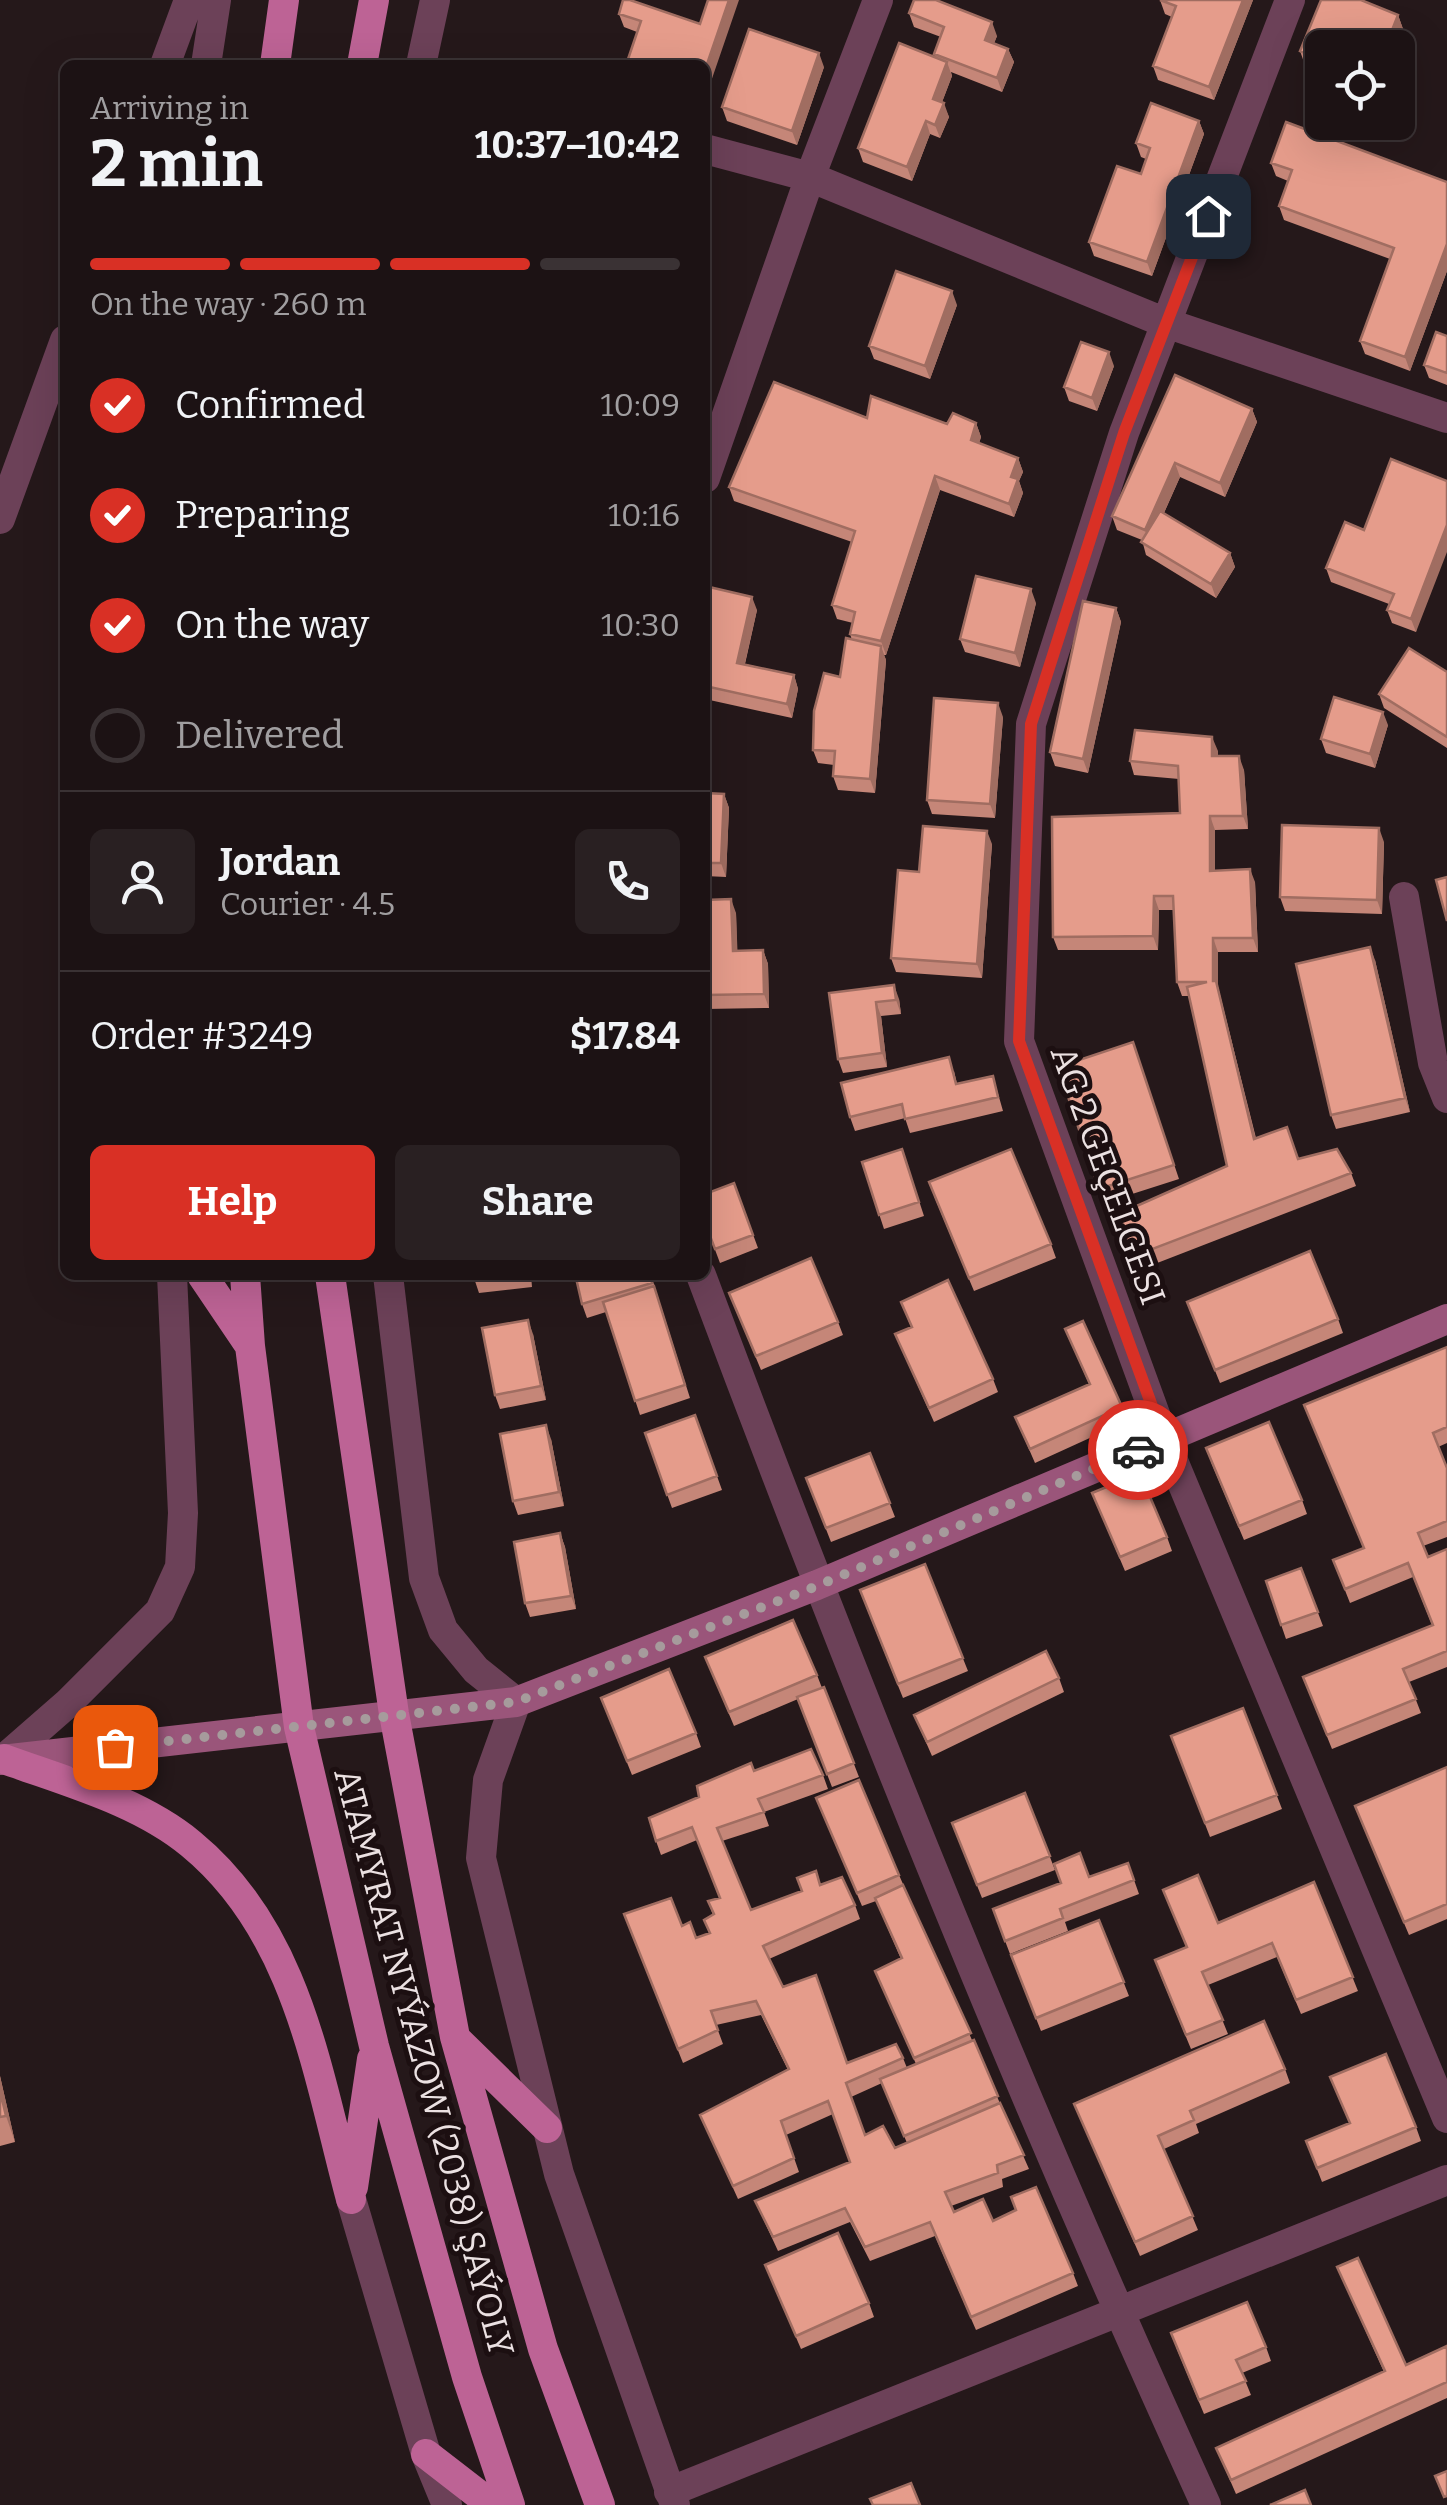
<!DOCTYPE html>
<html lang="en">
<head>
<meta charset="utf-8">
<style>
  :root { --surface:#1c1214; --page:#292022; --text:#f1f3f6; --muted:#a09ea0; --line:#3a3234; --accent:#d93025 }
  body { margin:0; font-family:Bitter,serif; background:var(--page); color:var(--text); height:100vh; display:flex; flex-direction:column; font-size:38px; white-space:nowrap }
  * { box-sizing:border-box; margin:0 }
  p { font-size:32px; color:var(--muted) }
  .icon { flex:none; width:55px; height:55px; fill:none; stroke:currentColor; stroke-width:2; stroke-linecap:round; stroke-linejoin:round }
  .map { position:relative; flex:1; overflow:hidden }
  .panel { position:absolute; left:60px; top:60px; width:650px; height:1220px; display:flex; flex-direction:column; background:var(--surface); border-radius:15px; box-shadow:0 10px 40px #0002,0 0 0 2px var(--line) }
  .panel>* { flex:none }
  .tools { position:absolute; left:1305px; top:30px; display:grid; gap:20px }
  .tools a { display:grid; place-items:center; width:110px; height:110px; border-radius:15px; background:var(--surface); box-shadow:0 10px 40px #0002,0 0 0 2px var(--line); font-size:50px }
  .pin { position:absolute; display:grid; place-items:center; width:85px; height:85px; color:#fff; margin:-42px; border-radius:20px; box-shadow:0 5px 15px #0006 }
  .courier { position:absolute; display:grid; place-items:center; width:100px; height:100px; margin:-50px; border:8px solid #d93025; border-radius:50%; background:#fff; color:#222; box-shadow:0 2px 12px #0007 }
  .overview em { font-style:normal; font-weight:700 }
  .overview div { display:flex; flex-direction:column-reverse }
  .overview { display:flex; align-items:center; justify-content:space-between; height:170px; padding:0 30px }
  h1 { font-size:65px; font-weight:700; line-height:75px }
  .bar { display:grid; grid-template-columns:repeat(4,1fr); gap:15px 10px; align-content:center; height:120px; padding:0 30px }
  .bar i { height:12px; border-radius:8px; background:var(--line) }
  .bar .active { background:var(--accent) }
  .bar p { grid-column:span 4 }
  .line { display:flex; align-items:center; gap:25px; padding:0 30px; border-top:2px solid var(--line) }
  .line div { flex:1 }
  .round { display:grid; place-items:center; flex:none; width:105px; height:105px; border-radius:15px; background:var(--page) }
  ol { padding:0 30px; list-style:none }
  li { display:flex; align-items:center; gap:30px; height:110px }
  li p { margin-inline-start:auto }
  li .icon { padding:10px; border-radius:50%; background:var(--accent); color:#fff; stroke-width:4 }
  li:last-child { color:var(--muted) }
  li i { width:55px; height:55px; border:5px solid var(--line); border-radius:50% }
  .cta { display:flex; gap:20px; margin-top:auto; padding:20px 30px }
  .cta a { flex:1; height:115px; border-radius:15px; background:var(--accent); color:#fff; font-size:40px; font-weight:700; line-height:115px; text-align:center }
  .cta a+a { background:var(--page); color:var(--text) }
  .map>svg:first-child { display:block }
</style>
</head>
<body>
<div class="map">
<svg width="1447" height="2505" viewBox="0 0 1447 2505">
  <rect width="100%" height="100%" fill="#25181a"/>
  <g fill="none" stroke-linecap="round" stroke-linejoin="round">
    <path stroke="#6c4158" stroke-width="30" d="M1290,0L1124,433L1031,724L1019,1041L1164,1439L1447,2118
      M165,65L189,0
      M206,65L216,0
      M421,65L435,0
      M705,149L810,177L1166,323L1447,418
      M705,478L810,177L878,0
      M0,519L65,340
      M1404,897L1433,1063L1447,1098
      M388,1275L424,1578L443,1630L476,1670L516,1702L488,1780L481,1858L559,2174L675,2505
      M701,1275C856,1690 1022,2102 1206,2505
      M4,1759L68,1703L160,1611L180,1567L183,1513L172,1275
      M351,2199L426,2454L447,2505
      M669,2492L1447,2180"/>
    <path stroke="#9a557a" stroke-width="30" d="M0,1760L516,1702L817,1585L1447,1319"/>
    <path stroke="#bd6395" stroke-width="30" d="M275,65L284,0
      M362,65L374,0
      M202,1275L248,1343
      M245,1275L250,1346L299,1727L374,2046L467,2377L510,2505
      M330,1275L394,1714L455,2037L543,2349L600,2505
      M4,1759C67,1782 139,1801 191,1844C298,1932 317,2073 351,2199
      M456,2039L547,2128
      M353,2187L372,2059
      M426,2454L492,2505"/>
  </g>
  <path fill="#c58678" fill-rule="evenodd" d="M623,0L705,99L637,32L624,27L619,14Z
    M1160,0H1253L1214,100L1158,80L1153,66L1172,17L1165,14Z
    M909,13L997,36L994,43L1008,49L1014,62L1002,92L951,72L952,76L942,102L949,117L940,138L930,134L912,181L863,162L858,148L936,58L934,54L941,37L914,27Z
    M1398,15L1403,29L1322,48V72L1305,65L1300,51Z
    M824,67L797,145L727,121L722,107Z
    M1199,121L1204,134L1152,276L1094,256L1089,242L1141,174L1146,159L1141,157L1136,143Z
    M1271,163L1447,182V271L1410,371L1365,354L1360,341L1390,259L1284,220L1279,206L1288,181L1276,176Z
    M957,305L930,379L874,359L869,346Z
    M1447,336V385L1429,378L1424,365Z
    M1114,366L1097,411L1069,401L1064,387Z
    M1175,375L1252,409L1257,422L1225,497L1180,477L1164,513L1230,553L1235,567L1216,598L1146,555L1142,540L1117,530L1112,516Z
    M867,418L947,424L976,423L981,437L979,443L1018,458L1023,472L1019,481L1023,493L1014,517L940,490L886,655H884L886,660L875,793L838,790L833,776L834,765L818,763L813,750L852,640L850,634L853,623L837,619L832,605L852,542L734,501L729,487Z
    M1447,481L1416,632L1392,623L1387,610L1389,604L1331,582L1326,568L1364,530Z
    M705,586L757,610L745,664L794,675L798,689L792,718L705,699Z
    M1036,603L1020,667L965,652L960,639Z
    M1116,608L1121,622L1088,773L1055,766L1050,752Z
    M1447,672V748L1384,708L1379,694Z
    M1003,717L995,818L932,814L927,800Z
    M1388,725L1375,768L1326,753L1321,739Z
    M1218,751V756L1244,770L1248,829L1215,830V870L1255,882L1258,952H1218V987L1256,1138L1298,1159L1351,1173L1356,1186L1134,1272L1114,1216L1227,1166L1189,996H1182L1177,982L1174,910H1159L1158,950H1058L1053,937L1180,813L1179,779L1134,775L1130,761Z
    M705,793L724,794L729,808L726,877L705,876Z
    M1384,842L1382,914L1285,911L1280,897Z
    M992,844L982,978L896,972L891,958L919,872Z
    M705,900L736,913L737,950H763L768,964L769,1008L705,1009Z
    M1375,960L1410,1112L1336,1129L1331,1115Z
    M829,993L899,999L901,1014L881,1016L887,1067L843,1073L838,1059Z
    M1133,1042L1179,1179L1104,1203L1058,1067Z
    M954,1071L957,1084L993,1076L1003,1111L910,1133L905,1118L855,1131L850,1117Z
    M902,1149L924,1216L884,1229L862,1162Z
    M734,1183L758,1248L720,1263L705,1223Z
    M934,1196L1051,1244L1056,1258L974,1291Z
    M473,1275H531L532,1287L479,1293Z
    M588,1275H651L690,1398L640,1415L606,1312L587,1318L582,1304Z
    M729,1293L838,1322L843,1335L761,1370Z
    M901,1302L993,1379L998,1392L934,1422L895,1334L911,1327Z
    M1187,1302L1338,1319L1343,1333L1220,1383Z
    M1065,1329L1122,1407L1127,1421L1035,1463L1015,1417L1089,1384Z
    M533,1334L546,1400L500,1409L495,1395Z
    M1447,1347V1443L1438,1447L1447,1468V1537L1423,1546L1428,1557L1447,1549V1667L1409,1682L1421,1713L1332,1749L1303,1677L1432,1625L1413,1577L1350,1603L1333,1560L1363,1548Z
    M695,1415L722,1490L672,1508L645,1433Z
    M551,1439L564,1506L518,1515L513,1501Z
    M870,1453L895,1517L831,1542L806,1478Z
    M1211,1462L1302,1500L1307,1514L1244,1540Z
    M1092,1493L1167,1537L1172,1551L1125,1571Z
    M560,1533L565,1547L576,1609L530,1617L525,1603Z
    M925,1564L968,1671L903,1698L865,1604Z
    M1301,1568L1323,1626L1286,1639L1266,1581Z
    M705,1657L817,1675L822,1688L824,1687L859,1777L832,1787L798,1699L734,1726Z
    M1059,1678L1064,1692L932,1756L914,1715Z
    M601,1698L696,1733L701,1747L632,1775Z
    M1243,1708L1282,1809L1210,1837L1171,1736Z
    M1447,1767V1919L1409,1935L1360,1819Z
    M754,1771L823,1775L828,1789L764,1812L769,1826L722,1841L751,1910L801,1891L797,1878L821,1885L855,1905L860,1919L769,1959L783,1987L847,2063L903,2058L907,2068L916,2064L875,1971L901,1959L876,1901L862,1906L816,1798L899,1875L1029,2169L1002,2179L1003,2187L951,2206L954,2212L993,2221L1073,2273L1078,2286L976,2330L935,2236L870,2261L850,2222L778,2251L755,2201L850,2162L833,2114L786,2135L799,2172L738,2199L700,2115L788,2070L761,2015L716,2025L723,2044L683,2063L624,1914L682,1926L696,1938L709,1933L704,1920L713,1915L708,1901L720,1898L697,1840L661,1855L656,1841L699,1797ZM882,2083L907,2143L895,2148L865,2135L851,2097Z
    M1025,1793L1055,1870L982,1898L952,1823Z
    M1128,1863L1139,1894L1065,1922L1068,1931L1010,1954L993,1909L1089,1877Z
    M1314,1882L1358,1991L1301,2014L1277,1957L1208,1985L1228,2034L1191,2049L1160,1974L1187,1947L1163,1890L1218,1923Z
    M1099,1920L1129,1996L1041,2031L1011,1955Z
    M1285,2069L1290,2083L1196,2124L1199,2133L1164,2149L1198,2230L1140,2256L1074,2104Z
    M0,2076L15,2142L0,2146Z
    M1349,2123L1416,2127L1421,2141L1322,2182L1306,2141Z
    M765,2265L869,2303L874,2317L801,2349Z
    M1337,2267L1406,2365L1447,2346V2398L1236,2494L1216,2448L1384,2372Z
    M1176,2347H1266L1271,2361L1242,2373L1251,2395L1204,2414Z"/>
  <path fill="#a06d61" d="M729,0H739L705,99V70Z
    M1243,0H1253L1214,100L1209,87Z
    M1398,15L1403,29L1396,48H1385Z
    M992,22L997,36L990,54L985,40Z
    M1008,49L1014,62L1002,92L997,78Z
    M819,53L824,67L797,145L792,131Z
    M947,62L952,76L938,113L933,99Z
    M944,103L949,117L940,138L935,125Z
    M926,121L930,134L912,181L907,167Z
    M1199,121L1204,134L1152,276L1147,262Z
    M1447,244V271L1410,371L1405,357Z
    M952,291L957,305L930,379L925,366Z
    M1109,352L1114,366L1097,411L1092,398Z
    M1252,409L1257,422L1225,497L1220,483Z
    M976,423L981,437L976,454L971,440Z
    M1018,458L1023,472L1019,481L1023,493L1014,517L1009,504L1011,477Z
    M1175,463L1180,477L1150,544L1145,530Z
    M935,476L940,490L886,655L881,641Z
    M1447,525V552L1416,632L1411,619Z
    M1230,553L1235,567L1216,598L1211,584Z
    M1031,589L1036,603L1020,667L1015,653Z
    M752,597L757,610L742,676L737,663Z
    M1116,608L1121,622L1088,773L1083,759Z
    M881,646L886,660L875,793L870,779Z
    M794,675L798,689L792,718L787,704Z
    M998,703L1003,717L995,818L990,804Z
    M1383,712L1388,725L1375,768L1370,754Z
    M1212,737L1218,751V770L1212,756Z
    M1239,756L1244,770L1248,829L1243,816Z
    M724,794L729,808L726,877L721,863Z
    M1210,816L1215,830V884L1210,871Z
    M1379,828L1384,842L1382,914L1377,900Z
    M987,831L992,844L982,978L977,964Z
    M1250,869L1255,882L1258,952L1253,938Z
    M1154,896L1159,910L1158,950L1153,936Z
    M731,899L736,913L738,964L733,951Z
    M1213,938L1218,952V987L1259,1152L1254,1139L1213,981Z
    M1370,947L1375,960L1410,1112L1405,1098Z
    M763,950L768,964L769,1008L764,994Z
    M894,985L899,999L901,1014L896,1000Z
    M876,1002L881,1016L887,1067L882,1053Z
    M528,1320L533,1334L546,1400L541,1386Z
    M546,1425L551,1439L564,1506L559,1492Z
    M560,1533L565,1547L576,1609L571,1596Z
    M0,2076L15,2142L6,2116L0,2091Z"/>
  <path fill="#e59c8b" stroke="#a06d61" stroke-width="2.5" d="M623,0H630L700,24L708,0H729L705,70V65H626L641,21L619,14Z
    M914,0H936L992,22L985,40L1008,49L997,78L934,54L944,27L909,13Z
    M1160,0H1243L1209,87L1153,66L1176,6Z
    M1321,0H1361L1398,15L1385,48H1322V60L1300,51Z
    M749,29L819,53L792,131L722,107Z
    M899,43L947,62L933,99L944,103L935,125L926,121L907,167L858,148Z
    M1151,103L1199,121L1147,262L1089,242L1117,166L1141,174L1150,148L1136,143Z
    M1286,122L1447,182V244L1405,357L1360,341L1394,248L1279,206L1292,170L1271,163Z
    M896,271L952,291L925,366L869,346Z
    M1436,332L1447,336V373L1424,365Z
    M1081,342L1109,352L1092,398L1064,387Z
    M1175,375L1252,409L1220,483L1175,463L1145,530L1112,516Z
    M774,382L867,418L871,396L947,424L953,413L976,423L971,440L1018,458L1011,477L1018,479L1009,504L935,476L881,641L850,634L855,612L832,605L855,531L729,487Z
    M1391,459L1447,481V525L1411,619L1387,610L1394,594L1326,568L1345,522L1364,530Z
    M1160,511L1230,553L1211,584L1141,542Z
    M976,576L1031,589L1015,653L960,639Z
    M705,586L752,597L737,663L794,675L787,704L705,686Z
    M1083,601L1116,608L1083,759L1050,752Z
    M846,638L881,646L870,779L833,776L835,751L813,750L814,711L824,673L840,677Z
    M1409,648L1447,672V737L1379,694Z
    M1334,697L1383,712L1370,754L1321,739Z
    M934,698L998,703L990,804L927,800Z
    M1135,730L1212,737V756H1239L1243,816H1210V871L1250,869L1253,938H1213V981H1216L1254,1139L1287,1127L1298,1159L1337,1149L1351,1173L1129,1258L1114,1216L1227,1166L1187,987L1207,982H1177L1173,896H1154L1153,936L1053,937L1052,817L1180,813L1178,766L1130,761Z
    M705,793L724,794L721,863H705Z
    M1282,825L1379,828L1377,900L1280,897Z
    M923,826L987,831L977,964L891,958L898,870L919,872Z
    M1447,877V921L1436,880Z
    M731,899L733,951L763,950L764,994L705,995V900Z
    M1370,947L1405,1098L1331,1115L1296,964Z
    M894,985L896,1000L876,1002L882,1053L838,1059L829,993Z
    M1133,1042L1174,1165L1099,1189L1058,1067Z
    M949,1057L956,1084L993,1076L998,1097L905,1119L902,1104L850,1117L841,1083Z
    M902,1149L919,1202L879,1215L862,1162Z
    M1011,1149L1051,1244L969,1278L929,1182Z
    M734,1183L753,1235L715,1249L705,1223V1194Z
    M1310,1251L1338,1319L1215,1370L1187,1302Z
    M811,1258L838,1322L756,1356L729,1293Z
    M473,1275H514L474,1279Z
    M588,1275H650L652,1283L582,1304L576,1278Z
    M948,1280L993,1379L929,1408L895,1334L912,1327L901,1302Z
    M654,1286L685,1385L635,1401L603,1302Z
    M528,1320L541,1386L495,1395L482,1328Z
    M1083,1321L1122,1407L1030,1449L1015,1417L1090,1384L1065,1329Z
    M1447,1347V1427L1433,1433L1447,1468V1521L1418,1533L1428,1557L1447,1549V1651L1403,1669L1416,1699L1327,1735L1303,1677L1433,1625L1408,1563L1345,1589L1333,1560L1364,1548L1304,1405Z
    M695,1415L717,1476L667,1495L645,1433Z
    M1269,1422L1302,1500L1239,1526L1206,1448Z
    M546,1425L559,1492L513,1501L500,1434Z
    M870,1453L890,1503L826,1528L806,1478Z
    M1140,1473L1167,1537L1120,1557L1092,1493Z
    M560,1533L571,1596L525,1603L514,1542Z
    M925,1564L963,1658L898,1684L860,1590Z
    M1301,1568L1318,1612L1281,1625L1266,1581Z
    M793,1620L817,1675L729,1712L705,1657Z
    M1046,1651L1059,1678L927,1742L914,1715Z
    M669,1669L696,1733L627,1761L601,1698Z
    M824,1687L854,1763L827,1774L797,1697Z
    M1243,1708L1277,1795L1205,1823L1171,1736Z
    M811,1749L823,1775L758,1799L764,1812L717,1828L751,1910L802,1891L797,1878L816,1871L820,1885L842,1877L855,1905L763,1946L783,1987L816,1975L847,2063L896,2044L903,2058L846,2083L865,2135L883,2126L895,2148L1000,2103L1024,2155L997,2165L998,2173L945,2192L954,2212L983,2199L993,2221L1016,2210L1011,2197L1036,2187L1073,2273L971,2317L930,2222L865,2247L845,2208L773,2237L755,2201L850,2162L828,2101L781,2121L794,2158L733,2186L700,2115L789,2069L756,2001L711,2011L718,2030L678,2049L624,1914L671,1898L682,1926L690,1922L696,1938L710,1933L704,1920L714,1914L708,1901L720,1898L692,1827L656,1841L649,1818L699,1797L697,1786L751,1763L754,1771Z
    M1447,1767V1904L1404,1922L1355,1806Z
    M859,1780L899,1875L857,1893L816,1798Z
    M1025,1793L1050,1856L977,1885L952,1823Z
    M1080,1853L1089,1877L1128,1863L1134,1880L1060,1909L1063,1918L1005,1941L993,1909L1061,1883L1054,1864Z
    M1198,1875L1218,1923L1314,1882L1353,1977L1296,2000L1272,1943L1202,1972L1223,2020L1186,2035L1155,1960L1187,1947L1163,1890Z
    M903,1885L971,2033L914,2058L875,1971L902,1958L875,1898Z
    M1099,1920L1124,1982L1036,2018L1011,1955Z
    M1264,2021L1285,2069L1190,2111L1194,2120L1158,2136L1193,2216L1135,2242L1074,2104Z
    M974,2040L998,2096L904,2136L880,2079Z
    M1386,2054L1416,2127L1317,2168L1306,2141L1350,2123L1330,2077Z
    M0,2091L6,2116L0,2117Z
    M838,2233L869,2303L796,2336L765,2265Z
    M1358,2258L1406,2365L1447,2346V2382L1231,2480L1216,2448L1385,2371L1337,2267Z
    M1247,2302L1266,2347L1236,2360L1246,2381L1199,2400L1171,2333Z
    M1447,2471V2496L1444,2497L1435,2476Z
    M911,2483L920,2505H873L870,2499Z
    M1305,2490L1311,2505H1270Z"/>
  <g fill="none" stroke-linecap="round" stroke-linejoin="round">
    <path stroke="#a69b9c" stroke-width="10" stroke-dasharray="0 18" d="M115,1747L516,1702L817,1586L1138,1450"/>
    <path stroke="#d93025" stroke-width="12" d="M1138,1450L1164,1439L1019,1041L1031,724L1124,433L1208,216"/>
  </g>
  <g text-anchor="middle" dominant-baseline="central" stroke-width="10" stroke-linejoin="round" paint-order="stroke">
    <g font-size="35" fill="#ebe1e2" stroke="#1c0f11">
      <text transform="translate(1108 1175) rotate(70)">AG 2 GEÇELGESI</text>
      <text transform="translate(424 2062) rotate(75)">ATAMYRAT NYÝAZOW (2038) ŞAÝOLY</text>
    </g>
  </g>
</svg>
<div class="tools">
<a><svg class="icon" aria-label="locate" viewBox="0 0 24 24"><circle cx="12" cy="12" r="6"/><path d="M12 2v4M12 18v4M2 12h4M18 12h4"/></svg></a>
</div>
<div class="pin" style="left:115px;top:1747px;background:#ea580c"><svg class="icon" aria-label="bag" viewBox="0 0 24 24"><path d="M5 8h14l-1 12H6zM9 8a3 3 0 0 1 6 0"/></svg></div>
<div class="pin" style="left:1208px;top:216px;background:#1f2937"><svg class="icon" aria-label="home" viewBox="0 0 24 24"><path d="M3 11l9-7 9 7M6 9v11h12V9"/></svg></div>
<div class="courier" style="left:1138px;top:1450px"><svg class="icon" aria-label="car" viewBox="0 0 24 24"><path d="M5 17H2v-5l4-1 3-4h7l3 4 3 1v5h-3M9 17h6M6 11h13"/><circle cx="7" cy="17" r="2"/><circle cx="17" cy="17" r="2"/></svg></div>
<section class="panel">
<div class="overview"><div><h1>2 min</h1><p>Arriving in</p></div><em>10:37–10:42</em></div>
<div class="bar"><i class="active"></i><i class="active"></i><i class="active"></i><i></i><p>On the way · 260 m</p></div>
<ol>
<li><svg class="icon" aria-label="check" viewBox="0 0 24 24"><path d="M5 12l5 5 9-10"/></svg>Confirmed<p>10:09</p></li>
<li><svg class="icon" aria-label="check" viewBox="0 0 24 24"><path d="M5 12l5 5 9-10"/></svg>Preparing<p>10:16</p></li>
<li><svg class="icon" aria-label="check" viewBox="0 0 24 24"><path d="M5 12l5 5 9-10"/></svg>On the way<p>10:30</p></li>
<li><i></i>Delivered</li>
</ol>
<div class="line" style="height:180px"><a class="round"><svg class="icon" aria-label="person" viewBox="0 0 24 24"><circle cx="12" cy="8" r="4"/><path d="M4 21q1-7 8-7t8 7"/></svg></a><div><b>Jordan</b><p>Courier · 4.5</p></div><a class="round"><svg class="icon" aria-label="phone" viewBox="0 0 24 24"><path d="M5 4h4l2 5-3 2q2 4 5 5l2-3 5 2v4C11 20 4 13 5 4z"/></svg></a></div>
<div class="line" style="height:130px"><div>Order #3249</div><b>$17.84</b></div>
<div class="cta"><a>Help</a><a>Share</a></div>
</section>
</div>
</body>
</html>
